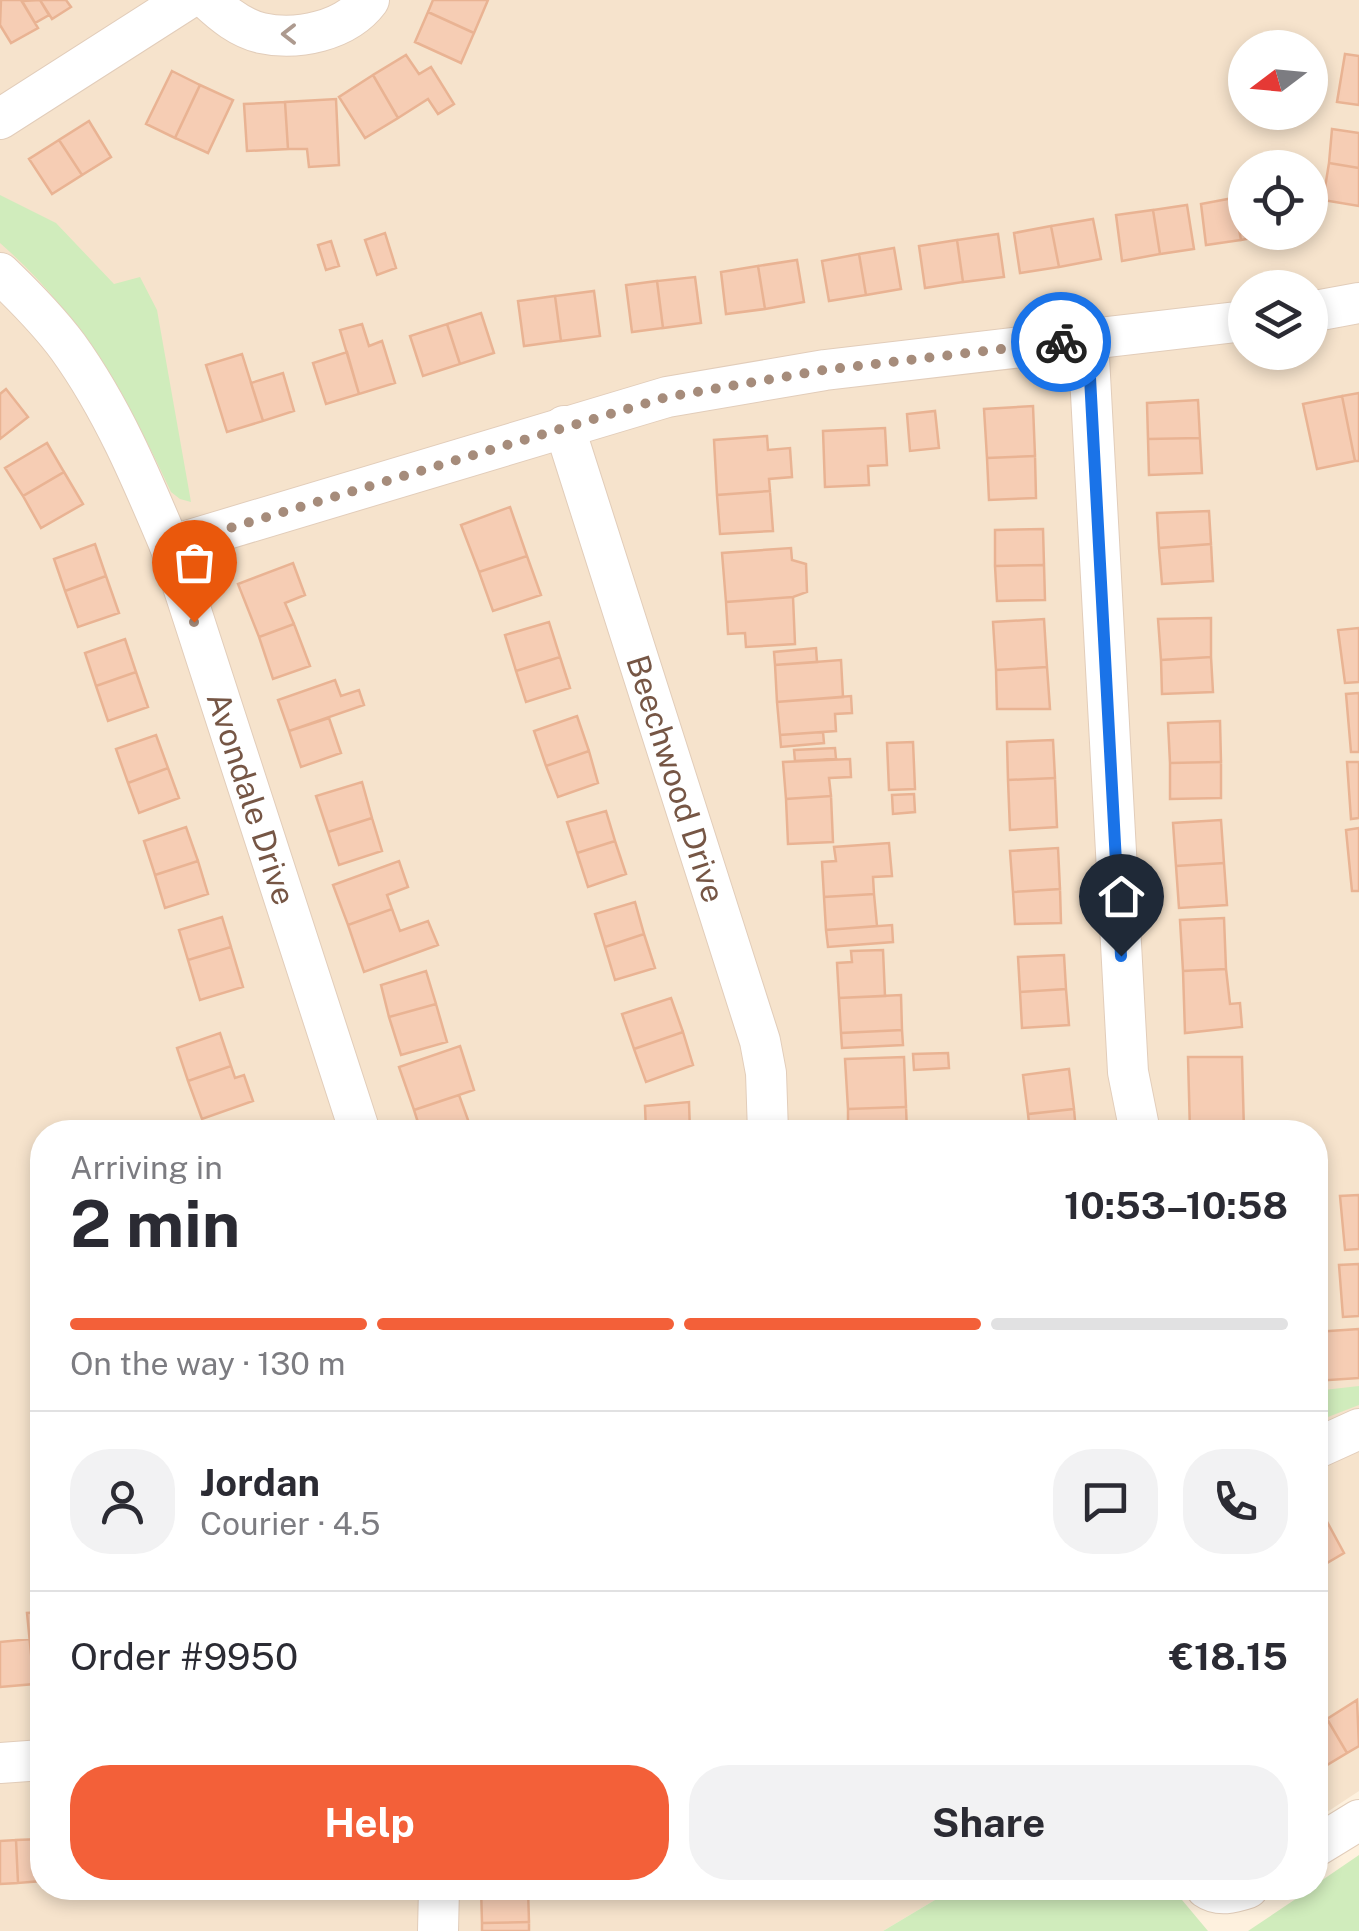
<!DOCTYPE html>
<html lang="en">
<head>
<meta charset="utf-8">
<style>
  :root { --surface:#fff; --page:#f2f2f3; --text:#2b2b33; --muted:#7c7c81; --line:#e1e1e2; --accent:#f36039 }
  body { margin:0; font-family:"Public Sans",sans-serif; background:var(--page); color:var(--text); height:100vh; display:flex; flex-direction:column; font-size:38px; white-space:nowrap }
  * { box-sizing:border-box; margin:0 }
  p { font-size:32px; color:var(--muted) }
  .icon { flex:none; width:55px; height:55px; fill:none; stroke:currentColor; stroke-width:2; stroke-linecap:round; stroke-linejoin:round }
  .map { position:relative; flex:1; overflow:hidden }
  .drawer { position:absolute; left:30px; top:1120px; width:1298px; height:780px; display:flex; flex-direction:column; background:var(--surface); border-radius:40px; box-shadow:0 5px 15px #0003 }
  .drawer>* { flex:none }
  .needle { width:65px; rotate:254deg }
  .fabs { position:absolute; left:1228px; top:30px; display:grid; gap:20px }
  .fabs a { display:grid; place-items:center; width:100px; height:100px; border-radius:50%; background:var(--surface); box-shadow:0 5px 15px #0003; font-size:50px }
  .pin { position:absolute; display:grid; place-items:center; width:85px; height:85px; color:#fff; margin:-102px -42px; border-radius:50% 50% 50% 0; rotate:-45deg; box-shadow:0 0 10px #0007 }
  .pin .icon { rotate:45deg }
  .courier { position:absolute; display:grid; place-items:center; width:100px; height:100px; margin:-50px; border:8px solid #1a73e8; border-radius:50%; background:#fff; color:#222; box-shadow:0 2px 12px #0007 }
  .summary em { font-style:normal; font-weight:700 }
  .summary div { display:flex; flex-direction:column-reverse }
  .summary { display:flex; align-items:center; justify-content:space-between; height:170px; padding:0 40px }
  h1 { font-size:65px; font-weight:700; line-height:75px }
  .bar { display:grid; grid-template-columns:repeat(4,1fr); gap:15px 10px; align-content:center; height:120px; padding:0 40px }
  .bar i { height:12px; border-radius:8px; background:var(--line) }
  .bar .active { background:var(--accent) }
  .bar p { grid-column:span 4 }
  .line { display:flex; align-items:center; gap:25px; padding:0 40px; border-top:2px solid var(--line) }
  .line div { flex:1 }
  .round { display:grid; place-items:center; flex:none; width:105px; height:105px; border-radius:40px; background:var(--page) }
  .cta { display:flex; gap:20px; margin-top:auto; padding:20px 40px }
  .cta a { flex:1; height:115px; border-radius:40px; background:var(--accent); color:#fff; font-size:40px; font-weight:700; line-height:115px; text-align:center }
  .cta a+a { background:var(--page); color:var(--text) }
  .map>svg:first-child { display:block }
</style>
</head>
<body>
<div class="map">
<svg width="1359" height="1931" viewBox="0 0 1359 1931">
  <rect width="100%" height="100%" fill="#fef1de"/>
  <path fill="#f6e3cc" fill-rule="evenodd" d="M0,0H1359V1791L1315,1820V1132H42V1888H955L883,1931H0ZM1245,48H1310V112H1245ZM1245,168H1310V232H1245ZM1245,288H1310V352H1245Z"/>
  <path fill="#d0ecbc" d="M0,195L56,223L114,284L140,277L157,310L191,502L180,499L171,492C128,398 79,312 0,243Z
    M1359,1386V1405L1315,1422V1391Z
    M1359,1855V1931H1248L1312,1888H1315V1885Z
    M955,1888H1172L1208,1931H883Z"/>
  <path fill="#f6cdb4" stroke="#e9b393" stroke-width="2.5" d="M1,0H21L38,28L11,43L0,25Z
    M40,0H66L71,7L52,19Z
    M40,0L49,15L35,23L22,1Z
    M433,0H488L474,33L428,12Z
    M428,12L474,33L461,63L415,42Z
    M1345,54L1359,56V105L1337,102Z
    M406,55L419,74L431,67L454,104L438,114L428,99L398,118L373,75Z
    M172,71L200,85L175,138L146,124Z
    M373,75L398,118L365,138L339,97Z
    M200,85L233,100L208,153L175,138Z
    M336,99L339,165L309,167L307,149H288L285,102Z
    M285,102L288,149L247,151L244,104Z
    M89,121L111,157L82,175L59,140Z
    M1332,129L1359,133V168L1329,163Z
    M59,140L82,175L52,194L29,159Z
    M1329,163L1359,168V206L1323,200Z
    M1245,195V232L1277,233L1241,240L1233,198Z
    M1233,198L1241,240L1206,245L1201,204Z
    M1187,205L1194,249L1160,254L1153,210Z
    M1153,210L1160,254L1122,261L1116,215Z
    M1093,219L1101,259L1059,267L1051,226Z
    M1051,226L1059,267L1020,273L1014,233Z
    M385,233L396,268L377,275L365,240Z
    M998,234L1004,277L963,282L957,240Z
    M957,240L963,282L925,288L919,246Z
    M331,241L339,266L326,270L318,245Z
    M894,248L901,289L866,295L859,254Z
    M859,254L866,295L829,301L822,261Z
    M797,260L804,302L765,309L758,266Z
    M758,266L765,309L726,314L721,272Z
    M695,277L701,323L663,328L657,281Z
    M657,281L663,328L632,332L626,285Z
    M594,291L600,336L561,341L555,296Z
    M555,296L561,341L524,346L518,301Z
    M481,313L494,353L460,364L447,324Z
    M362,324L369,346L382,341L395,383L359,394L340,330Z
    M447,324L460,364L423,376L410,336Z
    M347,352L359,394L326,404L313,363Z
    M242,354L263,421L227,432L206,365Z
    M283,373L294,411L263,421L251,383Z
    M6,389L28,417L0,439V394Z
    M1359,393V461H1355L1342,396Z
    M1342,396L1355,461L1317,469L1303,404Z
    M1198,400L1200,438L1148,439L1147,403Z
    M1033,406L1035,456L987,458L984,409Z
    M935,411L939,448L910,451L907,414Z
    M885,428L887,465L868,466L869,485L825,487L823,431Z
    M767,436L768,450L790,448L792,477L769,479L770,491L717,495L714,440Z
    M1200,438L1202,473L1149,475L1148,439Z
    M47,443L64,472L23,496L5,468Z
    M1035,456L1036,498L989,500L987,458Z
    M64,472L83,504L41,528L23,496Z
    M770,491L773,531L720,534L717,495Z
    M510,507L527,556L479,572L461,525Z
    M1209,511L1211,544L1159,548L1157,513Z
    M1043,529L1044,565L995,566V530Z
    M95,544L106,576L65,591L54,559Z
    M1211,544L1213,581L1162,584L1159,548Z
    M791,548L792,560L806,564L807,592L793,597L726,602L722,553Z
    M527,556L541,595L493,611L479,572Z
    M293,563L305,595L285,603L294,624L259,637L238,584Z
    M1044,565L1045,600L997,601L995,566Z
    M106,576L119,613L78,627L65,591Z
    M793,597L795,644L746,647L745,633L728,634L726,602Z
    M1211,618V657L1161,660L1158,619Z
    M1044,619L1047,667L996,670L993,622Z
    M549,622L560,657L516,671L505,635Z
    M294,624L310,666L273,679L259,637Z
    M1359,628V682L1345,683L1338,630Z
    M125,639L136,672L96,686L85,653Z
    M816,648L817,662L775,665L774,652Z
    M560,657L570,688L526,702L516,671Z
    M1211,657L1213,692L1162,694L1161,660Z
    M841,660L843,697L777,702L775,665Z
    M1047,667L1050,709H997L996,670Z
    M136,672L148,707L108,721L96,686Z
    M335,680L341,696L359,690L364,705L289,731L278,700Z
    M1359,693V752H1351L1346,694Z
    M851,696L852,713L835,714L836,731L780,735L777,702Z
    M577,716L589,751L546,766L534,731Z
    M329,718L341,753L301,767L289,731Z
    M1220,721L1221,762L1170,763L1168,723Z
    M823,732L824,743L781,747L780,735Z
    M156,735L168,768L128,783L116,749Z
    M1053,740L1055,778L1008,780L1007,742Z
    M913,742L915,789L889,790L887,743Z
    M835,748L836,759L795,761L794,750Z
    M589,751L598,783L558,797L546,766Z
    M850,759L851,777L829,778L831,796L786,799L783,762Z
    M1221,762V798L1170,799V763Z
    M1347,762H1359V818L1351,819Z
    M168,768L179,798L139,813L128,783Z
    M1055,778L1057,827L1010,830L1008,780Z
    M362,782L372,818L328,832L316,796Z
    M914,794L915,812L893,814L892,795Z
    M831,796L833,842L788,844L786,799Z
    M606,811L615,841L577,853L567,822Z
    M372,818L382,851L339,865L328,832Z
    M1221,820L1224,863L1176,866L1173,823Z
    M186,827L198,861L155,875L144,841Z
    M1359,828V891H1352L1346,830Z
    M615,841L626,874L588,887L577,853Z
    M889,843L892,876L873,877L874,894L824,897L822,862L836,861L834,847Z
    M1058,848L1060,889L1013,892L1010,851Z
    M198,861L208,894L165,908L155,875Z
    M399,861L408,887L387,895L392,909L348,925L333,885Z
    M1224,863L1227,905L1179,908L1176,866Z
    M1060,889L1061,923L1015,924L1013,892Z
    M874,894L877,926L826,930L824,897Z
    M635,902L644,934L605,947L595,914Z
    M392,909L400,931L428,921L438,945L364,972L348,925Z
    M222,917L231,947L188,960L179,930Z
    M1224,918L1226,969L1183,971L1180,920Z
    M892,925L893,942L828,947L826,930Z
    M644,934L655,968L615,980L605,947Z
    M231,947L243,987L200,1000L188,960Z
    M883,950L885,996L839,998L837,963L852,962L851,951Z
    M1064,955L1066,989L1020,992L1018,957Z
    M1226,969L1230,1004L1240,1003L1242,1027L1185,1033L1183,971Z
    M426,971L436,1004L389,1017L381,985Z
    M1066,989L1069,1025L1022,1028L1020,992Z
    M901,995L902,1030L841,1033L839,998Z
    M671,998L683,1032L634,1049L622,1014Z
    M436,1004L447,1042L401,1055L389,1017Z
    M902,1030L903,1045L842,1048L841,1033Z
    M683,1032L693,1065L646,1082L634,1049Z
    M220,1033L231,1066L188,1081L177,1048Z
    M460,1046L474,1090L414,1110L399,1067Z
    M948,1053L949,1068L914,1070L913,1054Z
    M904,1057L906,1107L848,1109L845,1059Z
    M1188,1057H1242L1244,1132H1190Z
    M231,1066L235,1078L244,1075L253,1101L202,1119L188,1081Z
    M1069,1069L1074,1109L1028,1114L1023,1075Z
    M459,1095L472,1131L421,1132L414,1110Z
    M689,1102L690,1132H646L645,1106Z
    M906,1107L907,1132H848V1109Z
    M1074,1109L1076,1132H1030L1028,1114Z
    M1359,1195V1249L1345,1250L1340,1196Z
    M1359,1264V1316L1343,1317L1339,1265Z
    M1359,1329V1378L1315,1381V1332Z
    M1325,1518L1344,1553L1315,1570V1523Z
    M42,1612V1683L34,1684L27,1613Z
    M30,1639L34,1684L0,1687V1642Z
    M1357,1700L1359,1746L1347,1753L1327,1719Z
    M1327,1719L1347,1753L1317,1771L1315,1768V1726Z
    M42,1839V1881L18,1883L16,1840Z
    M16,1840L18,1883L0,1884V1841Z
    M481,1888H528L529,1922L482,1923Z
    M529,1922V1931H482V1923Z"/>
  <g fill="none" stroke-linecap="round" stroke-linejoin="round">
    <defs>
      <g id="minor">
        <path d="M208,0C223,14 240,28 261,33C297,41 346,31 369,0"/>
        <path d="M0,119L186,0"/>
        <path id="s1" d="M0,273C24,296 48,320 68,347C112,408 141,477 170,546L360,1132"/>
        <path d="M1310,312L1359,303"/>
        <path d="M1088,339L1128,1072L1140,1132"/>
        <path id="s2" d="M564,426L760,1041L766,1073L768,1132"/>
        <path d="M170,546L667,397L825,370L1245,321"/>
        <path d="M1315,1449L1359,1429"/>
        <path d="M0,1763L42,1760"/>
        <path d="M1315,1847L1359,1820"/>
        <path d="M1206,1888C1219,1897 1233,1893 1248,1888"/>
        <path d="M438,1931L439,1888"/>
      </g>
    </defs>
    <use href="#minor" stroke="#e2cdba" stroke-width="42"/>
    <use href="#minor" stroke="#fff" stroke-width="40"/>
  </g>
  <defs><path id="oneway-chevron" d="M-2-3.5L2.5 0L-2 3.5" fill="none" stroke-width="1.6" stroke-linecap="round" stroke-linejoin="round" transform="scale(2.5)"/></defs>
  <use stroke="#ad9a8f" href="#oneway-chevron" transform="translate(289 34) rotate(-180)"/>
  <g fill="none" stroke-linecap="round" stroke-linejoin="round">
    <path stroke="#a68c7b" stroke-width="10" stroke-dasharray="0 18" d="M194,622L170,546L667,397L824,370L1061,342"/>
    <path stroke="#1a73e8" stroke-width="12" d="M1061,342L1088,340L1121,956"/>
  </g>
  <g text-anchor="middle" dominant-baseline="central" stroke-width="8" stroke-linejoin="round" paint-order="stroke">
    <g font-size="32" fill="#765645" stroke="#fff5e6">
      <text stroke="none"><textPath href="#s2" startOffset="370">Beechwood Drive</textPath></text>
      <text stroke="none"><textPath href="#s1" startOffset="590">Avondale Drive</textPath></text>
    </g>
  </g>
</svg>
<div class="fabs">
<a><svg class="needle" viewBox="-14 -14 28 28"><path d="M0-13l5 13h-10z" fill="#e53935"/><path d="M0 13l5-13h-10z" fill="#7c7c81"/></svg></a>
<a><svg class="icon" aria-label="locate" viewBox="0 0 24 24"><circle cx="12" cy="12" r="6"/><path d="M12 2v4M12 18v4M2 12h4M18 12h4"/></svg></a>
<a><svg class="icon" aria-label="layers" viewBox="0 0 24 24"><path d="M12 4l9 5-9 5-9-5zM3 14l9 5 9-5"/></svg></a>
</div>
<div class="pin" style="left:194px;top:622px;background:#ea580c"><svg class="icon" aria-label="bag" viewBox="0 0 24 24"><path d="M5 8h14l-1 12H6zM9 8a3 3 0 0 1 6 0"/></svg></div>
<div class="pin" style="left:1121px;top:956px;background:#1f2937"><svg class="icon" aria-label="home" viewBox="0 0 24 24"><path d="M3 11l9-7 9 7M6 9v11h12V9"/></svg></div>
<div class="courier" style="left:1061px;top:342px"><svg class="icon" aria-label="bike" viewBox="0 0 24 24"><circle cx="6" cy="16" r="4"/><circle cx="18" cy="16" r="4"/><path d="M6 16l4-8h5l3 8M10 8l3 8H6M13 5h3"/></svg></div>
<section class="drawer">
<div class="summary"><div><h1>2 min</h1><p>Arriving in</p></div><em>10:53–10:58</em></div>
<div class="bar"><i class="active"></i><i class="active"></i><i class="active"></i><i></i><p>On the way · 130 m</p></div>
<div class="line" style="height:180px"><a class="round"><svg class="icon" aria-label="person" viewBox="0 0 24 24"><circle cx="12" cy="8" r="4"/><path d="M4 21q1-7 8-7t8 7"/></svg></a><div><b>Jordan</b><p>Courier · 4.5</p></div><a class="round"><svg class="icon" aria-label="chat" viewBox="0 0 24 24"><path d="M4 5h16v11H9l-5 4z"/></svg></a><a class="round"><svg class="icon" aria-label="phone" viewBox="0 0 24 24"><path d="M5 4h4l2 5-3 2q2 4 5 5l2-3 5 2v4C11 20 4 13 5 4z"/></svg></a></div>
<div class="line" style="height:130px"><div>Order #9950</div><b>€18.15</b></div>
<div class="cta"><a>Help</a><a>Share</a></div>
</section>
</div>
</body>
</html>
